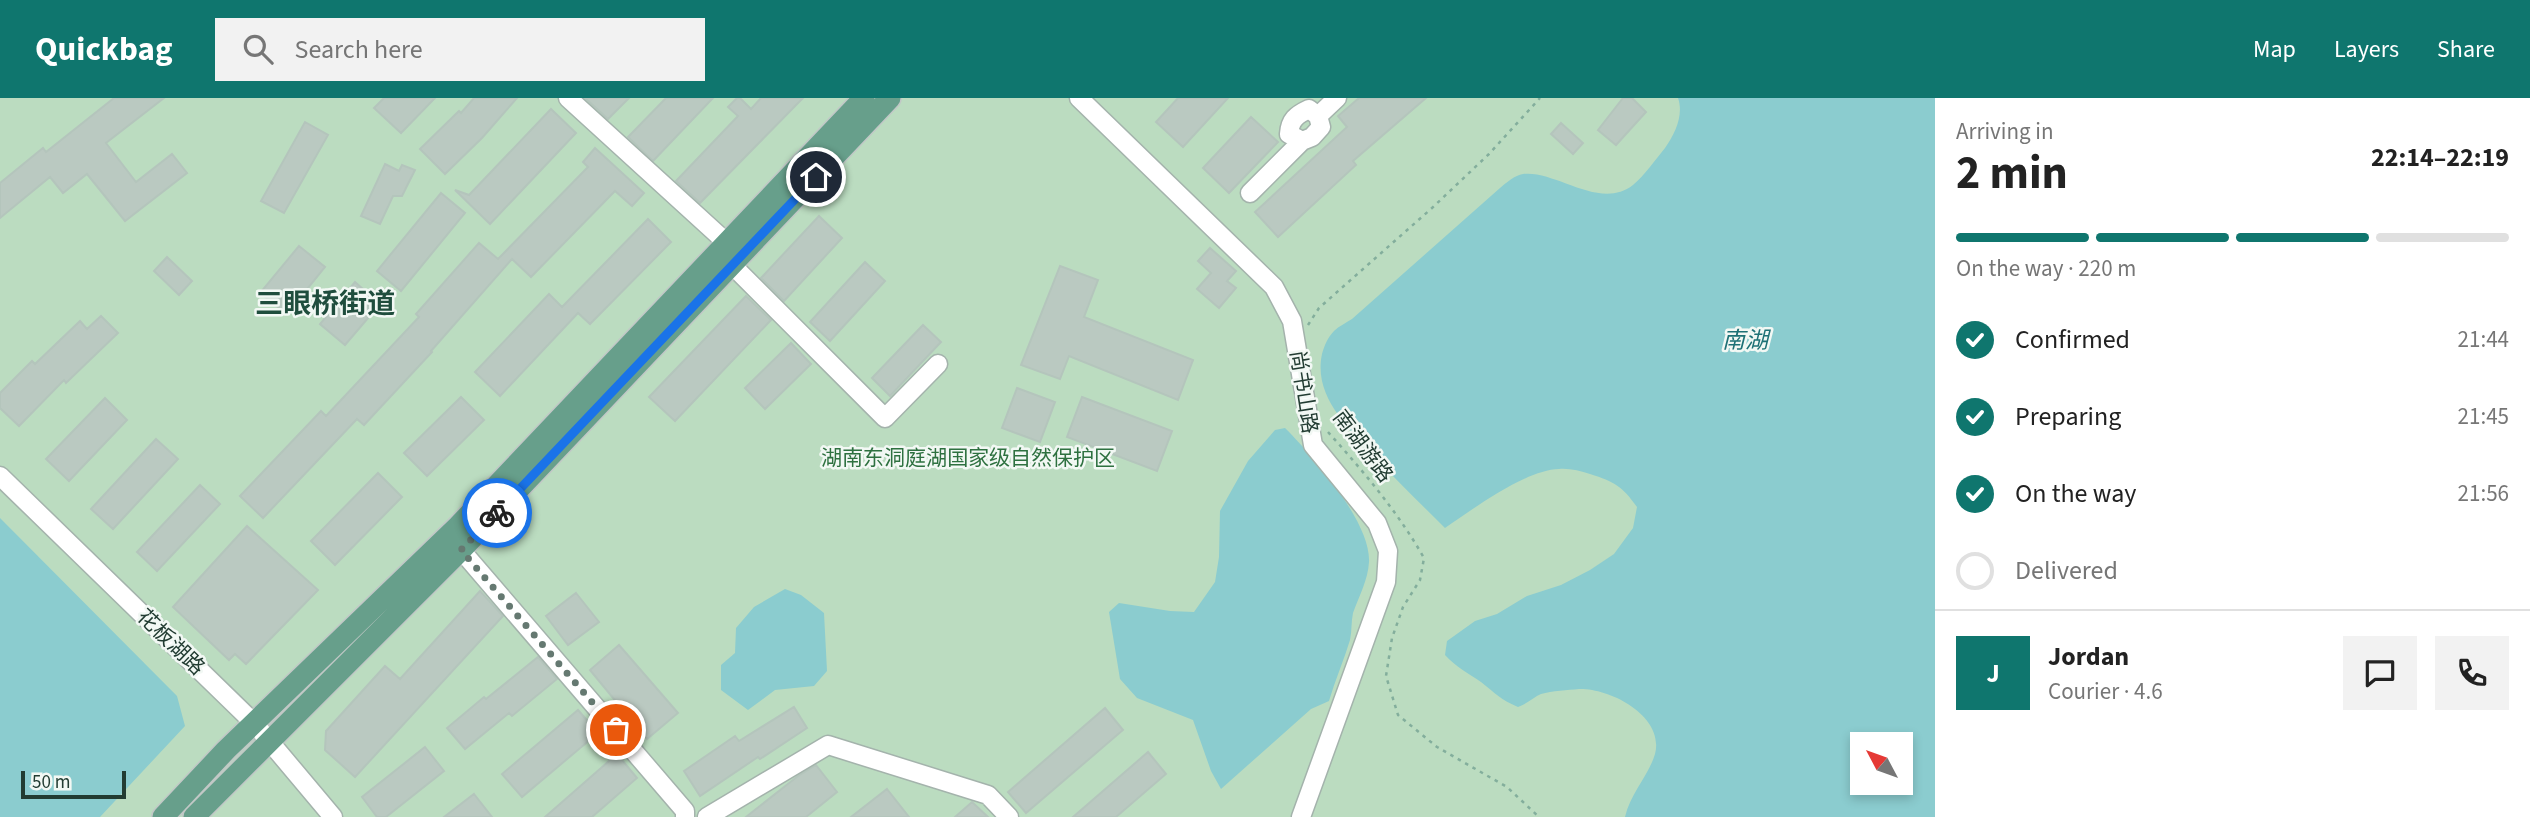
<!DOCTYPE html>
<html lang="en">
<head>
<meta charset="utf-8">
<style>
  :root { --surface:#fff; --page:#f2f2f2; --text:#222; --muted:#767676; --line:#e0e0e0; --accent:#0f766e }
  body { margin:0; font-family:"Source Sans 3","Noto Sans SC",sans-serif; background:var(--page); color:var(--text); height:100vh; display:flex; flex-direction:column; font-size:26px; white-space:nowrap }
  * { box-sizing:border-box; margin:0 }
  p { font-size:23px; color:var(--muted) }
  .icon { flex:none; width:38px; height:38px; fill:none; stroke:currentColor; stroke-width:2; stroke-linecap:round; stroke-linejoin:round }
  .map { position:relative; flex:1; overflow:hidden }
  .sheet { display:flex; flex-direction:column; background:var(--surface); width:595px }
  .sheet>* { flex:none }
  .needle { width:46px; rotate:311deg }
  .fabs { position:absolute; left:1850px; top:634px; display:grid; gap:14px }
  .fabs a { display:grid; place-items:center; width:63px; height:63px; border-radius:0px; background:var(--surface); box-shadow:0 4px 10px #0003; font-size:35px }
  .scale { position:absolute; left:21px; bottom:18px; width:105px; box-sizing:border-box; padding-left:7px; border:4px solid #223c32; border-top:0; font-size:19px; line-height:24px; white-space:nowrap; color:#223c32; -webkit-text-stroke:5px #f2f8f4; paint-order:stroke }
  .pin { position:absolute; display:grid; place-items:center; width:60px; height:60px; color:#fff; margin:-30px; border:4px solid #fff; border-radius:50%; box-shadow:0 2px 7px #0007 }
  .courier { position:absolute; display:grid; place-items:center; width:70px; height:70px; margin:-35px; border:5px solid #1a73e8; border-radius:50%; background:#fff; color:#222; box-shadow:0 2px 9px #0007 }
  .summary em { font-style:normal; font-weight:700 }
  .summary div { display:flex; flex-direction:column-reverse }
  .summary { display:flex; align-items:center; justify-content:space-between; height:119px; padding:0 21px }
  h1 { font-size:46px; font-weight:700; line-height:52px }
  .bar { display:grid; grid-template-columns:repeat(4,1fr); gap:10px 7px; align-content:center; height:84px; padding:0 21px }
  .bar i { height:9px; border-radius:5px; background:var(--line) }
  .bar .current { background:var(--accent) }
  .bar p { grid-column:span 4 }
  .line { display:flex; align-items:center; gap:18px; padding:0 21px; border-top:2px solid var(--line) }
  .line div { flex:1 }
  .round { display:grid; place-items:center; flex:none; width:74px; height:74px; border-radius:0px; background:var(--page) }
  ol { padding:0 21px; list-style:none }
  li { display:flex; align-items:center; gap:21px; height:77px }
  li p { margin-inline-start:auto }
  li .icon { padding:7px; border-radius:50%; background:var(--accent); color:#fff; stroke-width:4 }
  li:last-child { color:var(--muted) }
  li i { width:38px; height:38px; border:4px solid var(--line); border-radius:50% }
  header { display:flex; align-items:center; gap:42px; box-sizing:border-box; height:98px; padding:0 35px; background:var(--accent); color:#fff }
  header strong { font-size:33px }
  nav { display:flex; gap:38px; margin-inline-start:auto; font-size:24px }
  .search { width:490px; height:63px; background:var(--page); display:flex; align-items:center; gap:18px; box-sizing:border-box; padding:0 24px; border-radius:0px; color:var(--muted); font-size:26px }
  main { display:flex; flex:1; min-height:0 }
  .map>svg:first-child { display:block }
</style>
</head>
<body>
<header>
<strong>Quickbag</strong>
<div class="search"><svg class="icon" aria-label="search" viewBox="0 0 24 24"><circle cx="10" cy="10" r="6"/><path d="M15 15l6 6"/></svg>Search here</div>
<nav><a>Map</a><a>Layers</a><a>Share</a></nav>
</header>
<main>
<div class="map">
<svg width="1935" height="719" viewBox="0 0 1935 719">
  <rect width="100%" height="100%" fill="#e1ebe6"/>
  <path fill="#bbdcc0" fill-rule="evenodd" d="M0,0H1935V719H0ZM1862,646H1900V684H1862Z"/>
  <path fill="#8bcccf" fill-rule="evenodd" d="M1678,0H1935V719H1625C1631,694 1649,677 1655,656C1665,618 1610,590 1579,591C1568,592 1552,593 1541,596C1534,599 1527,606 1518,609C1501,602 1495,595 1481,584C1468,575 1456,569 1445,557L1447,543L1475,523L1497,516L1527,498L1561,487L1590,472L1614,456L1633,430L1637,409C1622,388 1615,384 1590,376C1580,373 1569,370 1559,371C1525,372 1473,411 1445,430C1421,406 1396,382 1373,357C1348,329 1313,298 1322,256C1324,248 1328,239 1334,233C1339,228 1346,225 1352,221L1500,90C1506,85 1515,77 1523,76C1556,72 1600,113 1633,87C1645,77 1655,62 1665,50C1675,36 1684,17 1678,0ZM1862,646H1900V684H1862Z
    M1285,330C1312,357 1371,424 1369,464C1368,482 1359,498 1353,515C1351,524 1352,533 1350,542C1344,562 1335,582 1329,603L1311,611L1221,691L1211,673L1193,622L1137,600L1120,581L1109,514L1119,505L1170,513L1194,514L1215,484L1219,459L1220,413L1248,363L1275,332Z
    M0,420L177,598L185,628L100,719H0Z
    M785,491L801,497L824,515L827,573L814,588L775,592L748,612L721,592V567L735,555L736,530L754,509Z"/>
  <path fill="#bac9c1" stroke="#b4c5bc" stroke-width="2" d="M114,0H164L106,45L136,84L172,56L187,75L125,123L87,76L63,95L50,79L0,120V85L43,50L46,54Z
    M384,0H435L401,35L374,10Z
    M474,0H517L482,40L445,76L420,51L459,13L461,15Z
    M585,0H629L608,21Z
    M666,0H713L653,63L628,39Z
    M737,0H740L751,11L761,0H803L700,105L676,83L738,18L728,9Z
    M1178,0H1228L1183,49L1156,24Z
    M1359,0H1426L1353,63L1356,67L1278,139L1255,114L1347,29L1338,18Z
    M1623,0H1632L1646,14L1616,47L1598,32Z
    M551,11L576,35L490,126L455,92L469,97Z
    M1251,19L1278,44L1229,95L1203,70Z
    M305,24L328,37L284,115L261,103Z
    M1561,25L1583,45L1573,56L1551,36Z
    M595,50L644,95L632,108L615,93L531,179L512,161L431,253L432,254L364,327L357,321L263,420L240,398L321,313L326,318L419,219L416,216L479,145L498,161L588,69L583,64Z
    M385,66L399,73L402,67L415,72L402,98H393L380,126L361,118Z
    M441,95L465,115L401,193L377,173Z
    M819,118L842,140L784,203L761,180Z
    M648,121L671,144L590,226L578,215L500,298L475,274L549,196L562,209Z
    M299,148L325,169L287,216L260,195Z
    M1210,150L1236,173L1227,183L1236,190L1219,210L1197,191L1211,175L1198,163Z
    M167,159L192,183L179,197L154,173Z
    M865,164L885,183L830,243L810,224Z
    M1060,168L1098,182L1084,219L1193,262L1178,302L1069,258L1060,281L1021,267Z
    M355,184L380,206L345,247L320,226Z
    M746,198L771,222L675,323L649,299Z
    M101,218L118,235L66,285L64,282L19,328L0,310V295L32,263L35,266L80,223L87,231Z
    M923,227L941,244L890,298L872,280Z
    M791,245L811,266L765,311L745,290Z
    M1017,290L1055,304L1040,344L1002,330Z
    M461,299L484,322L427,378L404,355Z
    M1082,299L1172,333L1157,373L1067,339Z
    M105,300L127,322L69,383L46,361Z
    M156,341L178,361L113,431L91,411Z
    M378,375L402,399L335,467L311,443Z
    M200,387L220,406L157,473L137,454Z
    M247,428L318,492L246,566L235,556L229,562L173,509Z
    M480,493L503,518L355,679L325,652L326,633L385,568L400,581Z
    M576,495L599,524L568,547L546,518Z
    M619,547L678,615L647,641L590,572Z
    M538,559L557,581L512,618L509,615L465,651L447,630L484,599L486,601Z
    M794,609L807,630L760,661L758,659L700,698L684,673L735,638L739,643Z
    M1105,610L1123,632L1026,715L1008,694Z
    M578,612L598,635L522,699L502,676Z
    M425,649L444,673L386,719H377L362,699Z
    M1148,654L1166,676L1116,719H1073Z
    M617,656L637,680L592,719H545Z
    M816,667L837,694L806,719H746L798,678Z
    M887,691L909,719H851Z
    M474,696L492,719H444Z
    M972,704L988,719H955Z"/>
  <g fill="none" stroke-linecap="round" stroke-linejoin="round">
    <defs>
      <path id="minor" d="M568,0L727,145
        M1079,0L1274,189L1292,223L1313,347L1377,425L1388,453L1386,484L1301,719
        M1318,18L1337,0
        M1250,95L1302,43L1289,36C1290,22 1296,17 1309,11L1318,18L1321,29L1312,39L1302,43
        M732,167L885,320L938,266
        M0,378L254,625L333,719
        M461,452L685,713V719
        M707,719L828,647L988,697L1009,719"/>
      <path id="major" d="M163,719L226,652L458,428L864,0
        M194,719L461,452L890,0"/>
    </defs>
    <use href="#minor" stroke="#a4b3ac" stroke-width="21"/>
    <use href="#major" stroke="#c1c8c6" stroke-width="24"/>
    <path stroke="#83ae9c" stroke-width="2.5" stroke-dasharray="3.5 5" stroke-linecap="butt" d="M1308,227L1319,210L1432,110L1489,56L1540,0
      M1328,334C1363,373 1398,414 1424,460L1420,482L1403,509L1392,540L1386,578L1398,617L1437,649L1507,689L1539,719"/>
    <use href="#minor" stroke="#fff" stroke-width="18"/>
    <use href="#major" stroke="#679f8b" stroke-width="21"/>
  </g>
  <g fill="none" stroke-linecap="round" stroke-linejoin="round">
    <path stroke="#657971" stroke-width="7" stroke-dasharray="0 12.6" d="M497,415L461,452L616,632"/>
    <path stroke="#1a73e8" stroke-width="9" d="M497,415L816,79"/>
  </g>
  <g text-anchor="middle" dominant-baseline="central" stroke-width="5" stroke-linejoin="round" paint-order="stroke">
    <g font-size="21" fill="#223c32" stroke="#f2f8f4">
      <text transform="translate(1304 294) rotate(81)">尚书山路</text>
      <text transform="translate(1363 348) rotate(53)">南湖游路</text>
      <text transform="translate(171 544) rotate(44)">花板湖路</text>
    </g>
    <g font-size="21" fill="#2e7140" stroke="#f2f8f4">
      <text x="968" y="360">湖南东洞庭湖国家级自然保护区</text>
    </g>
    <g font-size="23" font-style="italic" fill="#1e7176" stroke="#f2f8f4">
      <text x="1745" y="242">南湖</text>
    </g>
    <g font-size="28" font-weight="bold" fill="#1f4d3d" stroke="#f2f8f4">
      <text x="325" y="206">三眼桥街道</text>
    </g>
  </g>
</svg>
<div class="fabs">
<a><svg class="needle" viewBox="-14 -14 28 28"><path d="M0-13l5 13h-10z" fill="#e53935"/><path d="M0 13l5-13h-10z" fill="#767676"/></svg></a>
</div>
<div class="scale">50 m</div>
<div class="pin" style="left:616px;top:632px;background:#ea580c"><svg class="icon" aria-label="bag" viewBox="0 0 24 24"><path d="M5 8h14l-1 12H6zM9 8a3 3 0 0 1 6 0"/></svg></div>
<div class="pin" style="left:816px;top:79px;background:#1f2937"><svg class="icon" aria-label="home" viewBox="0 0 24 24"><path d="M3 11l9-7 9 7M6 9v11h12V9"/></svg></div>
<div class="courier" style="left:497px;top:415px"><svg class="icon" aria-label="bike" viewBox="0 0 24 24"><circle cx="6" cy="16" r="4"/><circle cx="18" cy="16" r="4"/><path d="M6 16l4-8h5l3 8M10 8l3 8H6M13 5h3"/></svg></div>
</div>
<section class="sheet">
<div class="summary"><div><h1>2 min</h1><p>Arriving in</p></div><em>22:14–22:19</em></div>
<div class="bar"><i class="current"></i><i class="current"></i><i class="current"></i><i></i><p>On the way · 220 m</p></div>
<ol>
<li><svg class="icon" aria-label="check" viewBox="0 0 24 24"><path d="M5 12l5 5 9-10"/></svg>Confirmed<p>21:44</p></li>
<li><svg class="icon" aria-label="check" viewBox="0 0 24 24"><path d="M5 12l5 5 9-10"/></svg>Preparing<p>21:45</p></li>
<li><svg class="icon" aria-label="check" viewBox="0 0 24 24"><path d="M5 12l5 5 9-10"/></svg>On the way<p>21:56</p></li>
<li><i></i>Delivered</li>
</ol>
<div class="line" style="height:126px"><b class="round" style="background:var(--accent);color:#fff">J</b><div><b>Jordan</b><p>Courier · 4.6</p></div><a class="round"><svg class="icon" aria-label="chat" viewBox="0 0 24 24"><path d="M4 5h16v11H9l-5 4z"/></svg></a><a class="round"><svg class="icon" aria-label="phone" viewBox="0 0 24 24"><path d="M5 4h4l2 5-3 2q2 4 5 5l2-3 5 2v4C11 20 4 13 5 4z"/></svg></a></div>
</section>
</main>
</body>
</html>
